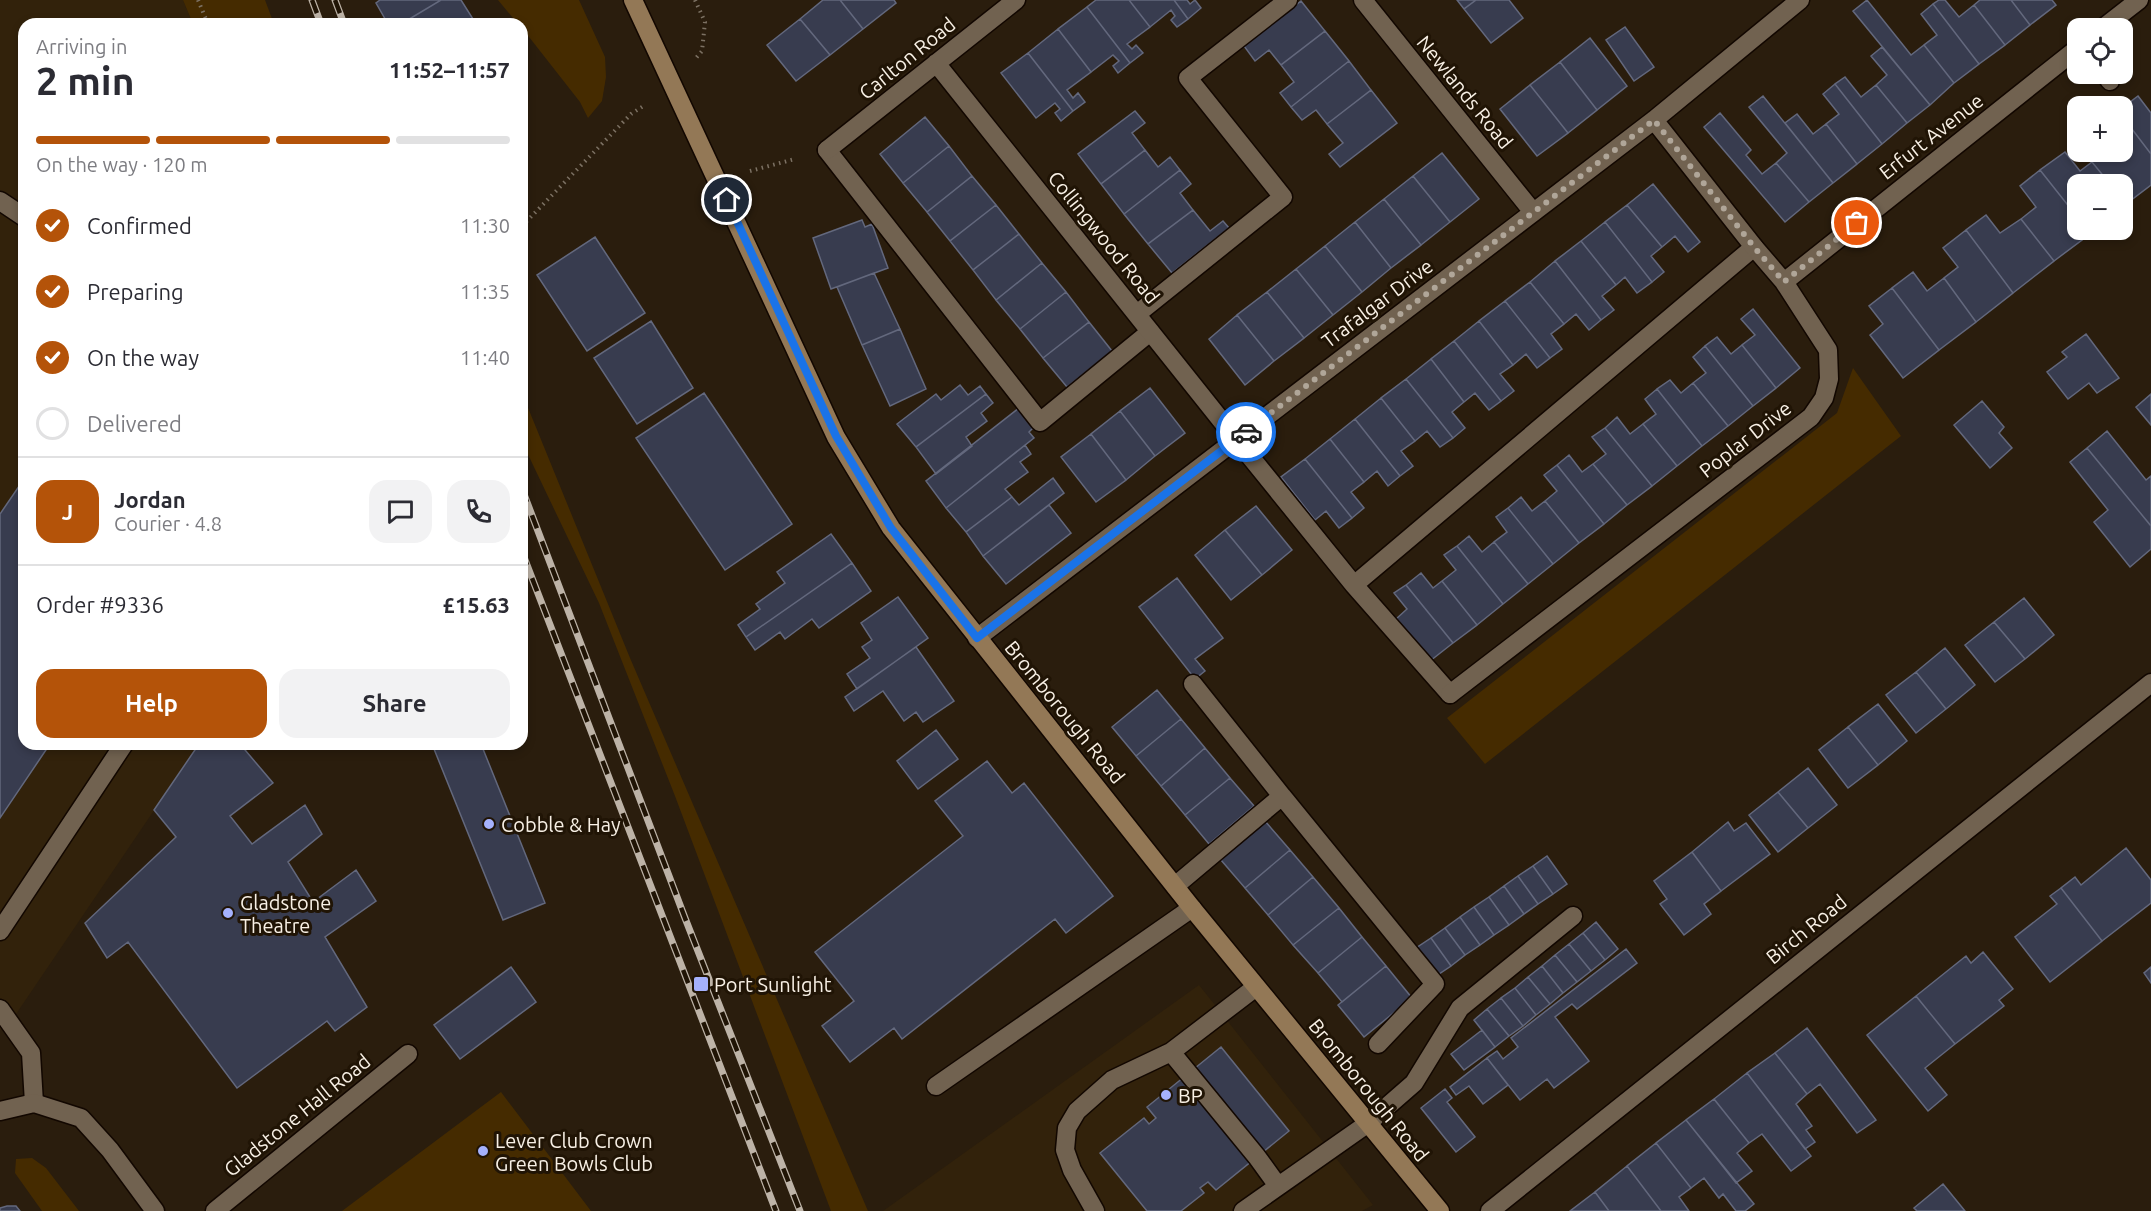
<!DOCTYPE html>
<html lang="en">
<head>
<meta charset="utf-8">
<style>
  :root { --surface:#fff; --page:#f2f2f3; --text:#2b2b33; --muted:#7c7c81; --line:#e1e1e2; --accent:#b45309 }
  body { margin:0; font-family:Ubuntu,sans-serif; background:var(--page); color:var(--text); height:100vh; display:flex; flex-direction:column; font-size:22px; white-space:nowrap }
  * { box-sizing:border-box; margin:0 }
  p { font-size:20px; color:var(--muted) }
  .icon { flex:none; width:33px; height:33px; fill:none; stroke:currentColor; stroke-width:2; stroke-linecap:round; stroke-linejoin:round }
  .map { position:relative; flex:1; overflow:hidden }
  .details { position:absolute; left:18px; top:18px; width:510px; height:732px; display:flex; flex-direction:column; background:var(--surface); border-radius:18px; box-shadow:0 3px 9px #0003 }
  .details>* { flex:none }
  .tools { position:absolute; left:2067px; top:18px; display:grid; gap:12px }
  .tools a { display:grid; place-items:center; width:66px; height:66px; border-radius:12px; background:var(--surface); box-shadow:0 3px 9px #0003; font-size:30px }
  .pin { position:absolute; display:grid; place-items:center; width:51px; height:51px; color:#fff; margin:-26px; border:3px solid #fff; border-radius:50%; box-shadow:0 2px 6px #0007 }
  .courier { position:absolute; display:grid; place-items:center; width:60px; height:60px; margin:-30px; border:4px solid #1a73e8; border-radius:50%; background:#fff; color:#222; box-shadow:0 2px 8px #0007 }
  .headline em { font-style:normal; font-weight:600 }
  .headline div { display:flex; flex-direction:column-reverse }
  .headline { display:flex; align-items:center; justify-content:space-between; height:102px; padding:0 18px }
  h1 { font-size:39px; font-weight:600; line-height:45px }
  .bar { display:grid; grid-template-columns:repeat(4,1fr); gap:9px 6px; align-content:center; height:72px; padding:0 18px }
  .bar i { height:8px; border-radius:4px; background:var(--line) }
  .bar .selected { background:var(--accent) }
  .bar p { grid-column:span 4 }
  .line { display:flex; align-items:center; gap:15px; padding:0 18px; border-top:2px solid var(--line) }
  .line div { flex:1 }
  .round { display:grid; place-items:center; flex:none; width:63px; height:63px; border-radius:18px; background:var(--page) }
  ol { padding:0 18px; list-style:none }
  li { display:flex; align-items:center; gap:18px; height:66px }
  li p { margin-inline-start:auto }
  li .icon { padding:6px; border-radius:50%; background:var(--accent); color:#fff; stroke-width:4 }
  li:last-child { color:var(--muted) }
  li i { width:33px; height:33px; border:3px solid var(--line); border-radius:50% }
  .button { display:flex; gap:12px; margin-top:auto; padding:12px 18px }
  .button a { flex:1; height:69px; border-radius:18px; background:var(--accent); color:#fff; font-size:24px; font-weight:600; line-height:69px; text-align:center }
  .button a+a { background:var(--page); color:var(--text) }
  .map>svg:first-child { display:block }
</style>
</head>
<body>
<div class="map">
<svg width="2151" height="1211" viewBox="0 0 2151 1211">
  <rect width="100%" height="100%" fill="#2a1d0d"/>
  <path fill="#32220b" d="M0,0H183L193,24H24V744H199L10,1023L0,1030Z
    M1199,985L1373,1205L1362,1211H883Z"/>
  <path fill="#452b00" d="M183,0H265L274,24H193Z
    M498,0H579L605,57L606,77L602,101L588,118L580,102L522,28V24H518Z
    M1853,368L1901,436L1485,764L1447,718L1837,413Z
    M522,393L630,658L868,1211H831L675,796L599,603L522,442Z
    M501,1092L591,1211H342Z
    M32,1158L46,1168L79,1211H42L15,1173L16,1159Z"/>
  <path fill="#383c4f" stroke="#63687d" stroke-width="1.5" d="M380,0H441L401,24H388L376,3Z
    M441,0H461L473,19L464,24H401Z
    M823,0H840L863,29L830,55L800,19Z
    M840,0H894L896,3L863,29Z
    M1096,0H1129L1150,27L1127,44L1132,49L1136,45L1143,53L1130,63L1087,7Z
    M1129,0H1174L1188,19L1177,27L1171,20L1175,16L1171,10L1150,27Z
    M1174,0H1187L1190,4L1195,0L1201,8L1188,19Z
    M1457,0H1476L1464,9Z
    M1476,0H1509L1523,18L1491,43L1464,9Z
    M1867,0L1911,55L1924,45L1954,83L1930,105L1853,11Z
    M1939,0H1945L1959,17L1974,5L2005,45L1979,64L1933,4Z
    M1980,0H2011L2030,25L2005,45L1974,5Z
    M2011,0H2052L2056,5L2030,25Z
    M1301,1L1325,31L1281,65L1269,50L1255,61L1244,46Z
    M1933,4L1979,64L1954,83L1924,45L1937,35L1921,14Z
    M1087,7L1130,63L1118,73L1113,66L1119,61L1113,55L1091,72L1058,29Z
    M800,19L830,55L796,81L767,45Z
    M1625,27L1654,67L1634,81L1606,40Z
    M1058,29L1091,72L1067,90L1073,98L1078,93L1085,102L1073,111L1028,53Z
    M1325,31L1349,61L1291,107L1280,93L1294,82L1281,65Z
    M1590,38L1627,86L1597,110L1560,62Z
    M1882,47L1930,105L1907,123L1876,85L1887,75L1871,56Z
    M1028,53L1073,111L1061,121L1055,113L1060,109L1055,103L1036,118L1001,73Z
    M1349,61L1371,90L1327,124L1316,110L1302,120L1291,107Z
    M1560,62L1597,110L1568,133L1530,85Z
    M1845,77L1861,97L1876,85L1907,123L1882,144L1835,84Z
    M1835,84L1882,144L1857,164L1826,124L1839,114L1823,94Z
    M1530,85L1568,133L1537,156L1500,109Z
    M1371,90L1397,123L1340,167L1329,154L1343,143L1327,124Z
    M1763,96L1833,183L1809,202L1776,163L1787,153L1749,107Z
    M2138,96L2151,113V154L2122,116V108Z
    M1135,111L1145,123L1132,133L1145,150L1101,184L1078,154Z
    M1720,113L1751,150L1746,155L1762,174L1776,163L1809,202L1785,222L1704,127Z
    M1797,114L1813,134L1826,124L1857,164L1833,183L1785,123Z
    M2122,116L2151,154V185L2126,204L2122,200V184H2110L2092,162L2106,152H2122Z
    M925,117L949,146L903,183L880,154Z
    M949,146L972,176L927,212L903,183Z
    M1145,150L1158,167L1170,157L1180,170L1124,214L1101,184Z
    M2065,152L2080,171L2092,162L2110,184H2078V218L2040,170Z
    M1442,153L1479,199L1450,222L1413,176Z
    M1180,170L1191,184L1180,193L1193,210L1148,244L1124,214Z
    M2040,170L2078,218V230H2087L2090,234L2054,261L2021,219L2036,207L2020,186Z
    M972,176L996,205L950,241L927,212Z
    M1413,176L1450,222L1421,245L1384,199Z
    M1653,184L1700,242L1688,252L1675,236L1662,247L1627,205Z
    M1384,199L1421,245L1391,268L1355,222Z
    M996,205L1019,234L973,270L950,241Z
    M1627,205L1662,247L1651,256L1664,272L1652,282L1605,222Z
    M1193,210L1210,231L1223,221L1229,228L1172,273L1148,244Z
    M1986,215L2000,233L2021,219L2054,261L2013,293L1966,230Z
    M862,220L865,227L872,224L888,268L831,289L813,238Z
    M1355,222L1391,268L1362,292L1325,246Z
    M1605,222L1652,282L1637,293L1625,277L1616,285L1581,241Z
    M1966,230L2013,293L1976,322L1944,278L1958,267L1943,248Z
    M1019,234L1042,263L996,300L973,270Z
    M595,237L645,313L587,351L537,275Z
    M1581,241L1616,285L1602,296L1614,310L1601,320L1555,261Z
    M1325,246L1362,292L1333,315L1296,269Z
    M1555,261L1601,320L1589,330L1576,314L1564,324L1530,282Z
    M1042,263L1066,292L1020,329L996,300Z
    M1296,269L1333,315L1304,338L1267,292Z
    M1913,272L1927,291L1944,278L1976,322L1939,350L1892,288Z
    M874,273L900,329L862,345L837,287Z
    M1530,282L1564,324L1551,334L1562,349L1550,358L1505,301Z
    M1892,288L1939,350L1903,378L1870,335L1883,324L1869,306Z
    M1066,292L1089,322L1043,358L1020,329Z
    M1267,292L1304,338L1274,361L1237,315Z
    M1505,301L1550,358L1537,368L1526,354L1513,365L1479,321Z
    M1753,309L1800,368L1776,388L1742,345L1755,335L1741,319Z
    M1237,315L1274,361L1245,385L1209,339Z
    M651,321L693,388L637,424L594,358Z
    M1479,321L1513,365L1500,374L1514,391L1501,401L1454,341Z
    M1089,322L1112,351L1067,387L1043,358Z
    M900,329L926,389L890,406L862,345Z
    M2086,334L2119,378L2097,393L2089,383L2068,399L2047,372L2067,357L2062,352Z
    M1717,337L1731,354L1742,345L1776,388L1753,406L1705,346Z
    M1454,341L1501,401L1489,410L1475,393L1464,402L1431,359Z
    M1705,346L1753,406L1728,426L1693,383L1706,373L1693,357Z
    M1431,359L1464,402L1452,412L1465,428L1453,438L1406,379Z
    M1406,379L1453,438L1440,447L1427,431L1415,441L1381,398Z
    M1670,380L1681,393L1693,383L1728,426L1702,446L1657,389Z
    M960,385L968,395L980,386L986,394L916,447L897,424L936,394L941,400Z
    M1150,388L1185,433L1155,456L1120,411Z
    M1657,389L1702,446L1677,466L1643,424L1656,414L1645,399Z
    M704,393L792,524L725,570L636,438Z
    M986,394L993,403L981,413L987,421L966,437L972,446L936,474L916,447Z
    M2151,394V425L2136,407Z
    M1381,398L1415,441L1401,451L1413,466L1400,476L1355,419Z
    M1982,401L2004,427L1999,433L2012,448L1990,468L1954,425Z
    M1019,408L1034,427L1029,432L1034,438L946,508L926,481Z
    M1120,411L1155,456L1126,480L1091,434Z
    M1617,417L1630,434L1643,424L1677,466L1652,486L1605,428Z
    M1355,419L1400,476L1388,486L1377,471L1364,482L1330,439Z
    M1605,428L1652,486L1627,505L1593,464L1606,454L1592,437Z
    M2107,431L2146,480L2151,476V526L2087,448Z
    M1091,434L1126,480L1096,502L1061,457Z
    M1330,439L1364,482L1351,492L1364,508L1352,518L1305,459Z
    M1025,445L1031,454L1020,462L1028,472L1005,489L1012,497L966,532L946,508Z
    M2087,448L2151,526V549L2130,567L2094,522L2108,510L2070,462Z
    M1569,455L1582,472L1593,464L1627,505L1604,524L1557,465Z
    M1305,459L1352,518L1339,528L1326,511L1315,520L1281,477Z
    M1557,465L1604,524L1579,543L1545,501L1557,491L1544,475Z
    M1053,478L1064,493L983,556L966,532L1012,497L1019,505Z
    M24,479V744H50L0,818V514Z
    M1521,497L1532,511L1545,501L1579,543L1553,564L1508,508Z
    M1049,505L1071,533L1006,584L983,556Z
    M1256,506L1292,550L1262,575L1225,530Z
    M1508,508L1553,564L1528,584L1494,542L1507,532L1496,517Z
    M1225,530L1262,575L1231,600L1195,555Z
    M831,534L852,563L746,637L738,625L760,609L756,604L785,583L777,572Z
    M1469,536L1482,552L1494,542L1528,584L1503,604L1457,546Z
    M1457,546L1503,604L1477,625L1442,581L1456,570L1444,555Z
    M852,563L871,591L819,628L812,619L785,639L780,632L755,650L746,637Z
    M1421,573L1433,588L1442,581L1477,625L1453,643L1406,585Z
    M1177,578L1223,638L1195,659L1205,671L1195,679L1139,607Z
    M1406,585L1453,643L1430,661L1396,619L1407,609L1394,593Z
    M898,597L928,638L857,689L847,674L870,658L862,647L872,640L861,623Z
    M2024,598L2054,635L2025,659L1994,622Z
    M1994,622L2025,659L1995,682L1965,645Z
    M916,647L954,701L923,722L916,712L904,721L883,691L854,711L845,697Z
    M1945,648L1975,685L1946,709L1916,672Z
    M1916,672L1946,709L1916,733L1886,695Z
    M1157,690L1181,719L1136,756L1112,727Z
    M1878,704L1907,741L1878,765L1848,727Z
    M1181,719L1205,748L1161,786L1136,756Z
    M1848,727L1878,765L1848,788L1819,750Z
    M936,730L958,759L918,789L897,761Z
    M199,744H240L273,783L230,816L252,844L305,805L322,834L288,862L313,902L356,870L376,901L325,937L367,1007L335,1031L327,1021L237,1088L128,942L107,958L85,923L176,837L154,810Z
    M432,744H481L545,903L503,920Z
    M1205,748L1230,778L1185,815L1161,786Z
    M987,761L1012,793L1024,783L1113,896L1066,933L1055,919L902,1039L894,1028L850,1062L822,1026L854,1001L815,952L963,836L935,801Z
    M1808,768L1837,805L1808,828L1778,792Z
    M1230,778L1254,806L1209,844L1185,815Z
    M1778,792L1808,828L1778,852L1749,815Z
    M1265,821L1290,850L1245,888L1221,860Z
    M1728,822L1734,831L1746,823L1770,854L1721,891L1692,852Z
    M2126,848L2151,880V903L2102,941L2061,888L2075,877L2081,885Z
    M1290,850L1313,877L1268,915L1245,888Z
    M1692,852L1721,891L1704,904L1711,914L1684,935L1660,904L1667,899L1654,881Z
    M1547,856L1567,884L1553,894L1533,866Z
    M1533,866L1553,894L1538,904L1518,876Z
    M1518,876L1538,904L1524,914L1504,886Z
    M1313,877L1339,908L1293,945L1268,915Z
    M1504,886L1524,914L1509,925L1489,897Z
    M2061,888L2102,941L2050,982L2015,937L2057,904L2050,896Z
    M1489,897L1509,925L1494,935L1474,907Z
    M1474,907L1494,935L1480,945L1460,917Z
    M1339,908L1362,937L1318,973L1293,945Z
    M1460,917L1480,945L1465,955L1445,928Z
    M1596,922L1618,949L1605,960L1583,933Z
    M1445,928L1465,955L1451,966L1431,938Z
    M1583,933L1605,960L1591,971L1569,944Z
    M1362,937L1386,966L1342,1002L1318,973Z
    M1431,938L1451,966L1436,976L1416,948Z
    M1569,944L1591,971L1577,982L1555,955Z
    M1626,949L1637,963L1577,1009L1572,1004L1555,1017L1589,1061L1554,1088L1547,1079L1520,1100L1487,1058L1497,1051L1503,1059L1518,1047L1511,1038Z
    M1983,952L2013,989L1999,1000L2004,1006L1955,1044L1916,996L1966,956L1971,963Z
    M1555,955L1577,982L1563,993L1542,966Z
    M1386,966L1412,998L1364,1037L1338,1005Z
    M1542,966L1563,993L1550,1004L1528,977Z
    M511,967L536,1002L460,1059L434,1025Z
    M2151,967V983L2144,973Z
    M1528,977L1550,1004L1536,1015L1515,988Z
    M1515,988L1536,1015L1523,1026L1501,998Z
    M1916,996L1955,1044L1925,1068L1947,1095L1928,1111L1867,1035Z
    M1501,998L1523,1026L1509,1036L1487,1009Z
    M1487,1009L1509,1036L1495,1047L1474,1020Z
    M1807,1028L1876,1120L1857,1133L1820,1084L1807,1094L1775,1053Z
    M1482,1030L1495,1047L1464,1070L1451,1054Z
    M1221,1047L1289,1131L1216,1190L1208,1182L1200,1188L1204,1193L1181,1211H1147L1100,1153L1144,1118L1149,1124L1156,1118L1147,1107Z
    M1775,1053L1807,1094L1796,1104L1812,1126L1806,1130L1815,1142L1805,1149L1747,1073Z
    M1487,1058L1508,1085L1483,1104L1469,1086L1456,1095L1450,1087Z
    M1747,1073L1811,1156L1791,1171L1762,1134L1749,1143L1714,1099Z
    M1445,1089L1452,1098L1447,1102L1475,1137L1456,1152L1421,1108Z
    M1714,1099L1749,1143L1737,1153L1752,1171L1736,1183L1686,1120Z
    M1686,1120L1754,1204L1745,1211H1736L1723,1194L1719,1198L1704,1178L1691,1188L1656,1143Z
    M1656,1143L1691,1188L1679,1197L1689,1211H1661L1627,1166Z
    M1627,1166L1661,1211H1609L1595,1192Z
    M1943,1184L1965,1211H1917L1914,1208Z
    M1595,1192L1609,1211H1570Z
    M7,1206H16L20,1211H0V1208Z"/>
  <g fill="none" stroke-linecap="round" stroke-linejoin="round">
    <defs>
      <path id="lane" d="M827,150L1040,422L1150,332
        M0,201L24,217
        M1137,314L1283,197L1188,78L1288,0
        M1236,439L1354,585L1754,247
        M1354,585L1450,694
        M1193,684L1282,796
        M1175,886L1282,796L1435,984L1378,1044
        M0,931L124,744
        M0,1009L31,1053L34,1103
        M1171,1052L1257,1157L1278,1186
        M936,1086L1192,908
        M215,1211L408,1054
        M1095,1211L1072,1170L1065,1150L1067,1128L1077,1111L1112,1080L1171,1052L1256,987
        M1243,1211L1367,1124L1414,1083L1460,1008L1573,916"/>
      <path id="street" d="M1363,0L1533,212
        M2103,28L2139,0
        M936,63L1236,439
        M2105,74L2110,81
        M827,150L1016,0
        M1784,282L2078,48
        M977,638L1654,120L1800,0
        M1450,694L1811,417L1824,398L1829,379L1828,350L1784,282L1754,247L1654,120
        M0,1111L34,1103L81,1118L110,1150L155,1211
        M1490,1211L2151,683"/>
      <path id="secondary" d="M633,0L836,437L891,528L1192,908L1440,1211"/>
    </defs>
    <use href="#lane" stroke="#120700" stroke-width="21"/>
    <use href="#street" stroke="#120700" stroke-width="21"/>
    <use href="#secondary" stroke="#120700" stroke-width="21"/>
    <path stroke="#7c7163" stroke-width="4" stroke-dasharray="1.5 4.5" stroke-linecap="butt" d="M198,0L208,24
      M695,0L705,22L702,51L696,58
      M750,171L795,159
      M522,226L631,114L645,105"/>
    <use href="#lane" stroke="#716250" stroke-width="18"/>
    <use href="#street" stroke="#716250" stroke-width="18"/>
    <use href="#secondary" stroke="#937856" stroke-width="18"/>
    <defs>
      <path id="rail" d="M312,0L321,24
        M335,0L344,24
        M522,489L685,918L800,1211
        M522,552L776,1211"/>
    </defs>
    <use href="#rail" stroke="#bdb3a7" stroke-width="7"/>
    <use href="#rail" stroke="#201405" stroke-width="4.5" stroke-dasharray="14" stroke-linecap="butt"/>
  </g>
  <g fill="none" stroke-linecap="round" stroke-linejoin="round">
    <path stroke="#b0a699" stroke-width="6" stroke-dasharray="0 10.8" d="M1246,432L1654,120L1754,247L1784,282L1857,223"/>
    <path stroke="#1a73e8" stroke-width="8" d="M727,200L836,436L891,528L977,638L1246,432"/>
  </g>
  <g fill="#a5b1fc" stroke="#201405" stroke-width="2">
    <circle cx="489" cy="824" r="6"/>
    <circle cx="228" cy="913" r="6"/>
    <rect x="693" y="976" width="16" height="16" rx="3"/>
    <circle cx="1166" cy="1095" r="6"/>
    <circle cx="483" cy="1151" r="6"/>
  </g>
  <g text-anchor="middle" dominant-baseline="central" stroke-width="6" stroke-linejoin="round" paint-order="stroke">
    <g font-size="20" fill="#f8f0e5" stroke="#201405">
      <text transform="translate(907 58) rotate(-39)">Carlton Road</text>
      <text transform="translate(1465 92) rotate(51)">Newlands Road</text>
      <text transform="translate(1931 136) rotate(-38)">Erfurt Avenue</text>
      <text transform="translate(1104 237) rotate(51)">Collingwood Road</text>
      <text transform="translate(1377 303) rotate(-37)">Trafalgar Drive</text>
      <text transform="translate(1745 439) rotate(-38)">Poplar Drive</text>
      <text transform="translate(1065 712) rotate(51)">Bromborough Road</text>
      <text transform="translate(1806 929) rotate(-39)">Birch Road</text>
      <text transform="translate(1369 1090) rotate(51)">Bromborough Road</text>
      <text transform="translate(297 1115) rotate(-39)">Gladstone Hall Road</text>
    </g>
    <g font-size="20" fill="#f8f0e5" stroke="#201405" text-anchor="start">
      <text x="501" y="824">Cobble &amp; Hay</text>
      <text x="240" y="902">Gladstone<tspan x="240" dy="23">Theatre</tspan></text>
      <text x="714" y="984">Port Sunlight</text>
      <text x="1178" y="1095">BP</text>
      <text x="495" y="1140">Lever Club Crown<tspan x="495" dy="23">Green Bowls Club</tspan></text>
    </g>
  </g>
</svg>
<div class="tools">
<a><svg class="icon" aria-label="locate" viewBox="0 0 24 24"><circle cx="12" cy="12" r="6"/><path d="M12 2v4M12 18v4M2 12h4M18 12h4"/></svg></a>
<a>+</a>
<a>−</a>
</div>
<div class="pin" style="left:1857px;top:223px;background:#ea580c"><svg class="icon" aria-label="bag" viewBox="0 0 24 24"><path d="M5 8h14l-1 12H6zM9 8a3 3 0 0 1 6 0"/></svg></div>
<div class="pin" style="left:727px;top:200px;background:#1f2937"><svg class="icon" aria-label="home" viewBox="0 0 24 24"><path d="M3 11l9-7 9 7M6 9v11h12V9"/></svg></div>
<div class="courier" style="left:1246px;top:432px"><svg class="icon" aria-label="car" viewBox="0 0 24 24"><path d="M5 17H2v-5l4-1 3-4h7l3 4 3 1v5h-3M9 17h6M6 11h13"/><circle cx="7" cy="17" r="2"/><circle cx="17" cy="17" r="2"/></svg></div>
<section class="details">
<div class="headline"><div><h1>2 min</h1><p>Arriving in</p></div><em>11:52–11:57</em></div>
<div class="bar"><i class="selected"></i><i class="selected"></i><i class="selected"></i><i></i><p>On the way · 120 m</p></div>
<ol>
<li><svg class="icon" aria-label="check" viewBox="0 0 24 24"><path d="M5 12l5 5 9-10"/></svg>Confirmed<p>11:30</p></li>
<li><svg class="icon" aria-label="check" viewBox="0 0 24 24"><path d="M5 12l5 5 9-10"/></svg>Preparing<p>11:35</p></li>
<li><svg class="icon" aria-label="check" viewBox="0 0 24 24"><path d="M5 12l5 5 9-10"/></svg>On the way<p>11:40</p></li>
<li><i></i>Delivered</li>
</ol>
<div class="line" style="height:108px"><b class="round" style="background:var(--accent);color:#fff">J</b><div><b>Jordan</b><p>Courier · 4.8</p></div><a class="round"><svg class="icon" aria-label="chat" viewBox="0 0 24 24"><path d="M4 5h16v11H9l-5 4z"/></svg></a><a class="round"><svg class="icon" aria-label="phone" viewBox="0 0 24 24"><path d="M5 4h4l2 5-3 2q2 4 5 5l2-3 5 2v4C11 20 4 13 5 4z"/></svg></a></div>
<div class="line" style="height:78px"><div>Order #9336</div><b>£15.63</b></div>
<div class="button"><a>Help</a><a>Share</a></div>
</section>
</div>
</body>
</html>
